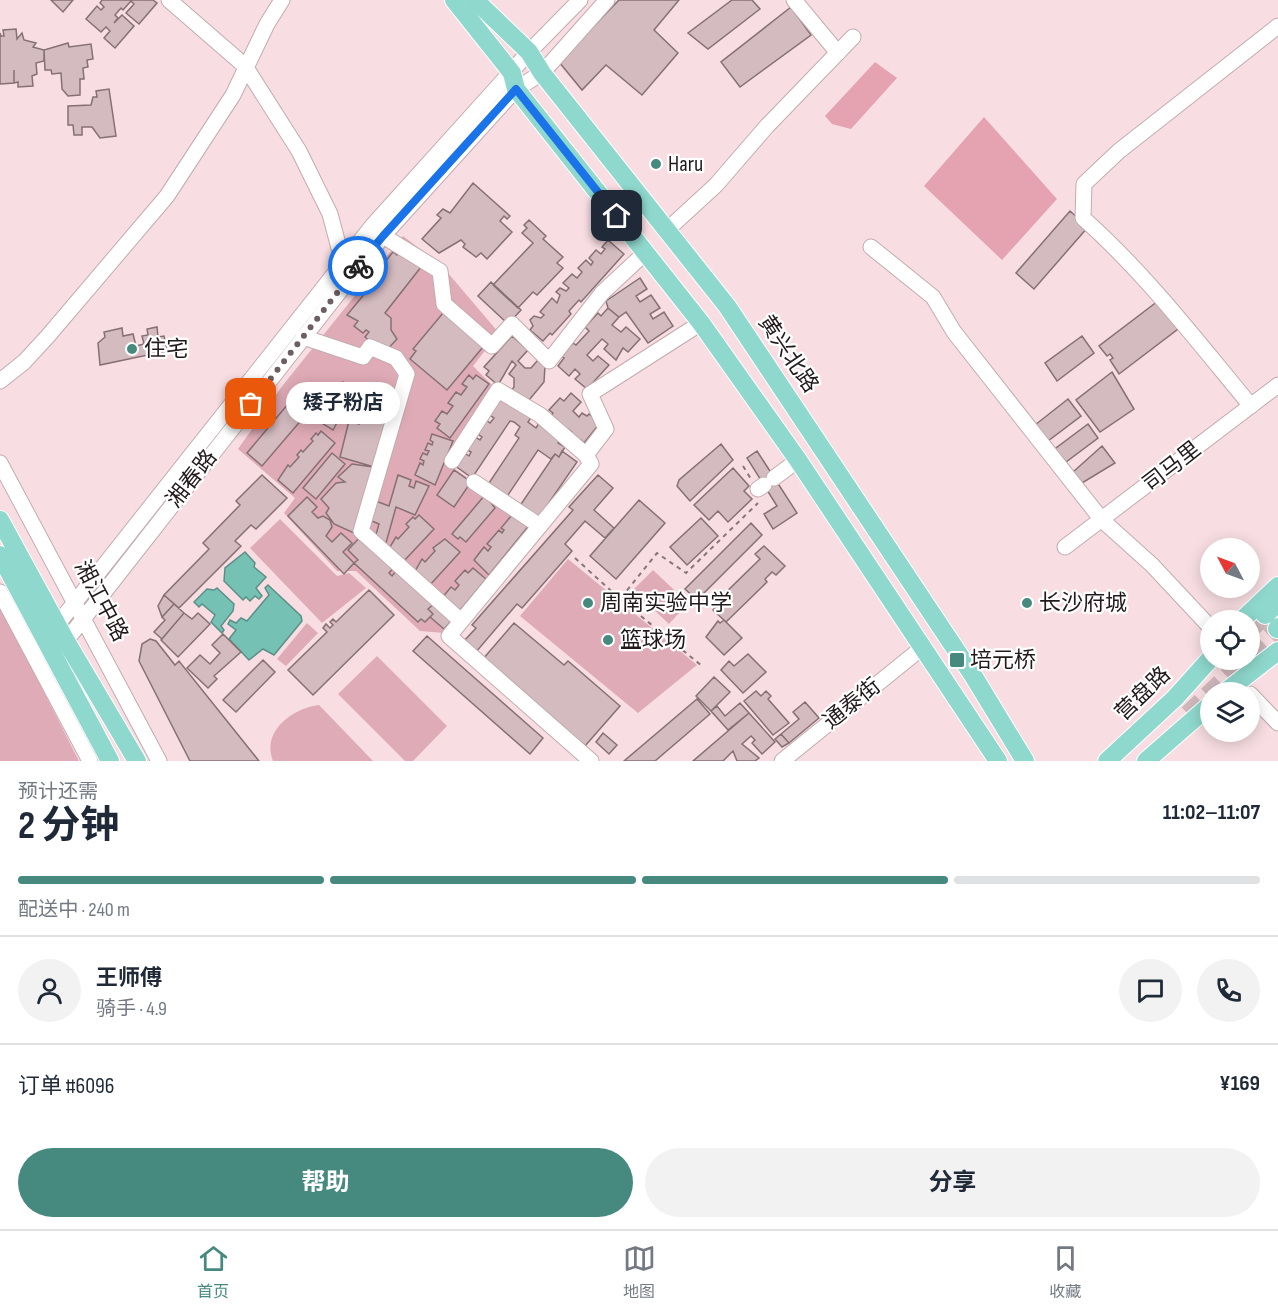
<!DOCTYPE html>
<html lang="zh">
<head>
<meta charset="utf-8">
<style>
  :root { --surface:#fff; --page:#f2f2f3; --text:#1f2937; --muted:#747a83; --line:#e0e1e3; --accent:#468a7f }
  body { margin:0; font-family:"Sofia Sans Condensed","Noto Sans SC",sans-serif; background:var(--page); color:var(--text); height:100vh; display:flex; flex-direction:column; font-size:22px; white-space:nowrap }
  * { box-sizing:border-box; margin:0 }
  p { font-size:20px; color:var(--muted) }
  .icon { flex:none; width:33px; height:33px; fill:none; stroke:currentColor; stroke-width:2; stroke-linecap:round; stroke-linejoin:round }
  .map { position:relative; height:761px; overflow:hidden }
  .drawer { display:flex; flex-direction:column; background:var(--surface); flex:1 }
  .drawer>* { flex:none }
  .needle { width:39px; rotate:311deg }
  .fabs { position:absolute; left:1200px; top:538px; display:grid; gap:12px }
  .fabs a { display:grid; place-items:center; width:60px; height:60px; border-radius:50%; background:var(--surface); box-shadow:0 3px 15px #0003; font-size:30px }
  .pin { position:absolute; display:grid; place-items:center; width:51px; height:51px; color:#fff; margin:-26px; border-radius:12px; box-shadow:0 3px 9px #0006 }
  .courier { position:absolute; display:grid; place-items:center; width:60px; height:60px; margin:-30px; border:4px solid #1a73e8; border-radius:50%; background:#fff; color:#222; box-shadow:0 2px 8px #0007 }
  .bubble { position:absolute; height:42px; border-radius:21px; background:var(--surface); box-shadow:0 3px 15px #0003; font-size:20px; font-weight:700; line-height:42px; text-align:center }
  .overview em { font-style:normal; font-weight:700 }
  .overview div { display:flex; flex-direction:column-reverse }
  .overview { display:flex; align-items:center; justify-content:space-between; height:102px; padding:0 18px }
  h1 { font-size:39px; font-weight:700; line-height:45px }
  .bar { display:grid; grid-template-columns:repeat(4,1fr); gap:9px 6px; align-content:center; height:72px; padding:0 18px }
  .bar i { height:8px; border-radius:4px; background:var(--line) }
  .bar .on { background:var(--accent) }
  .bar p { grid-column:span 4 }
  .line { display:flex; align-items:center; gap:15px; padding:0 18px; border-top:2px solid var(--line) }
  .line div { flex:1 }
  .round { display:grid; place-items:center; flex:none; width:63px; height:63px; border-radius:32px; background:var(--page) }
  .action { display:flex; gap:12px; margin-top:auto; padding:12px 18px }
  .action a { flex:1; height:69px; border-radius:36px; background:var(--accent); color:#fff; font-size:24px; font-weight:700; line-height:69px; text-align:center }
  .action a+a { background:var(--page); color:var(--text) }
  .tab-bar { display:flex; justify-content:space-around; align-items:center; height:84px; border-top:2px solid var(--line); background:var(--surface); font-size:16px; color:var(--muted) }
  .tab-bar a { display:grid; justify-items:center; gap:3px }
  .tab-bar .on { color:var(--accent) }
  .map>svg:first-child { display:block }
</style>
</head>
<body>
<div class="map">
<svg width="1278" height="761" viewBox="0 0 1278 761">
  <rect width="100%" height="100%" fill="#f8dee3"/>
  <path fill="#dfabb6" d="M403,236L442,266L499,333L473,366L493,386L448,464L535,525L444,633L420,631L356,571H337L284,513L295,498L238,449L283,385Z
    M280,519L337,576L349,573L366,588L322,623L250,548Z
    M568,559L697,665L638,713L520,616Z
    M653,570L688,603L669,624L633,590Z
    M0,606L79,761H0Z
    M307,623L318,633L286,666L277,659Z
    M377,656L447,726L413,761H405L338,694Z
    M319,705L373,761H273C261,731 293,708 319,705Z"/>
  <path fill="#e5a3b2" d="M875,62L897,78L851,129L832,124L825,116Z
    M984,117L1057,199L1002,260L924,186Z"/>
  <path fill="#75c2b4" stroke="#5c8f86" stroke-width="1.5" d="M245,552L255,563L254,567L266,577L256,588L262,596L259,599L255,596L250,601L246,597L243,600L224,581L225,568Z
    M268,585L301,616L302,621L274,655L263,649L249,660L229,639L236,630L228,624L230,620L236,623L241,618L247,621L269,595L265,588Z
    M217,588L234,604L233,611L221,626L224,630L222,633L211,622L215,615L202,604L199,607L194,602L207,589L214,590Z"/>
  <path fill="#d4bbc0" stroke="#867074" stroke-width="1.5" d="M51,0H73L63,12Z
    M102,0H153L157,3L139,24L126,13L134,4L131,1L123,10L121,8L115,15L118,18L114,23L122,15L134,26L115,48L104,38L110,31L106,27L101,32L86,19L97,6L101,10L104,7L100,3Z
    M619,0H679L654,30L678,53L642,95L606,65L582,90L559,62Z
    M732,0H752L760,9L708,49L688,33Z
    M791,7L811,35L740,87L721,62Z
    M16,29L17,39L22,33L24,40L36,43L33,47L44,50V61L36,63L37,74L32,76L33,86L18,87V82L14,83V70V83L0,84V33L1,36H4L3,30Z
    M68,43L69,47L91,44L93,59L87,60L88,67L83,68L84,79H80V95L68,96L62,89L61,73L52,74L51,70H45L44,50Z
    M109,89L116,136L100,138L92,127H82V135H74L73,125H68V106L91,105L93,97H97L96,91Z
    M473,183L510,216L507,219L504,216L500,221L512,232L487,259L481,253L476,257L463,247L465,244L461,240L439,253L422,239L441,218L437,215L443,209L450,213Z
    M1070,211L1088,227L1034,289L1016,273Z
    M529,220L546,236L543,239L563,257L557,263L563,268L537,295L533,292L518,308L493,285L533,243L522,233L527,228L524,225Z
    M608,240L624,254L581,302L579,300L569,311L571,314L552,335L550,333L543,341L530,330L533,326L530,320L534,316L541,318L544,315L540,312L552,298L557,303L560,295L556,292L560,288L566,291L569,288L563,283L572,274L577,278L582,272L578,268L586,260L591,265L593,262L589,258L596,250L601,254L605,249L602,247Z
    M401,250L421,267L385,313L391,318V330L397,339L384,353L365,337L369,332L366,330L363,333L354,326L358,321L347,315L381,274L377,272L393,252L397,255Z
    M640,278L647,289L636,296L640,302L651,295L660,308L650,314L653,319L664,312L673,326L648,343L626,312L619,317L608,308L606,301Z
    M491,282L521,310L508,324L478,296Z
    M1158,301L1178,329L1119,374L1110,360L1113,358L1110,354L1107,356L1099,346Z
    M608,308L619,317L612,325L621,332L626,327L640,339L628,352L623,348L616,360L604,349L608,344L602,339L587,355L593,361L598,356L609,365L587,389L575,379L580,374L575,369L569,376L558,366L564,358L561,356L573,343L576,345L589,331L585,327L598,313L601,316Z
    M443,313L483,347L447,390L410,359L416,351L413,349Z
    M157,327L158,337L164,336L167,351L100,365L98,343L105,337L104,332L122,328L123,336L133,334L136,346L144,344L142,336L148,335L147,329Z
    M512,336L528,350L518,361L525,368H531L538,360L545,366L544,382L525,405L510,392L514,387V378L509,374L516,365L512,361L498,385L486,375L489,371L484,367Z
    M1082,336L1094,353L1057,381L1045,363Z
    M1112,372L1134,409L1100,432L1076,400Z
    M469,375L473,379L476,375L489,384L450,438L437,428L440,424L435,421L442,411L447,414L453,406L448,403L456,392L461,395L467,387L462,384Z
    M343,382L355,389L333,430L320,422Z
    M571,393L581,402L573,411L579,417L582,413L587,416L589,414L600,423L584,443L581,440L577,445L567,437L572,432L568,429L566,432L547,420L553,413L549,410L560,398L564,401Z
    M501,395L532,416L528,422L536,428L539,423L561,438L558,443L565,447L559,457L555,454L551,459L538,450L506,498L487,486L519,438L515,435L520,427L514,422L510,421L472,478L454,465L463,452L469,456L471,452L466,449L474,436L480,440L482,437L476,433L485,419L490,423L494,418L488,414Z
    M1068,399L1081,416L1048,441L1035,425Z
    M288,404L303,418L262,466L247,453Z
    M362,415L391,421L374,467L340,457L349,421L359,424Z
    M1088,424L1098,438L1062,465L1052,451Z
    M321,431L335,443L293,493L278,480L288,465L290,467L299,457L297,455L301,450L303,452L313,441L311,439L316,433L318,435Z
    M432,434L453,441L435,485L415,475L420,463L423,465L424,461L420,459L423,453L427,455L429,451L425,450L428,443L432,445L433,442L430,440Z
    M721,444L733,460L690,501L677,486L679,480Z
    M1102,446L1115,463L1082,483L1073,472Z
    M562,451L577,462L537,520L519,507L555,454L559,457Z
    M757,451L797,513L773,529L764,514L777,506L747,458Z
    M332,453L345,464L316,499L303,488Z
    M352,464L373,467L354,533L334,524L326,513L329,508L321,499L336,483L345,482L338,477Z
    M733,468L749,486L744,491L752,499L728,522L718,511L709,520L694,505Z
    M454,470L471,482L454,507L437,495Z
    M262,475L287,498L256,529L251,525L235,541L241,546L179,608L164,595L209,549L203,543L240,505L236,501Z
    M398,475L411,480L409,486L414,488L416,481L429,486L415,515L396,507L386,543L375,538L379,524L367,519L373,500L389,506Z
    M598,475L613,488L594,510L614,528L605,538L585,521L565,544L572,551L522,608L517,604L476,652L464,641L476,628L472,625L573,510L569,507Z
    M485,495L495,508L466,542L460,537L458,539L452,534Z
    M307,497L317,507L312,512L318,518L323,516L330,520L332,527L326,536L332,542L341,533L352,543L343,552L354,563L344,574L288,516Z
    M639,500L665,523L616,579L590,556Z
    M419,515L434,529L402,563L388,550L396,537L398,539L409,527L406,524L413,517L415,519Z
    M512,515L531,523L489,575L474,560L484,547L488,551L491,547L487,544L499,530L502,533L504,530L501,528Z
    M701,518L718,536L687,565L670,547Z
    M751,523L762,535L697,600L685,589Z
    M362,535L395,566L389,573L392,576L398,569L435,603L428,609L433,614L425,622L421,619L418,622L354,563L358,560L348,550Z
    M445,539L460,552L429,586L414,573L422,559L425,562L435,551L433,548Z
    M764,546L785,566L776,575L772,572L765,579L767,582L726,622L713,610L717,606L714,604L760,559L755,554Z
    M473,568L486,579L457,614L442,598L451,587L455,590L459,585L455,581L465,570L468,573Z
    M369,590L394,615L313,695L288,670L327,632L323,628L326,624L330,628L333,625L330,622L333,619L336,622Z
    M164,595L174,604L162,617L158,606Z
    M435,603L453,619L444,629L430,617L433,614L428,609Z
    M174,604L184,613L162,639L154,632L165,620L162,617Z
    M184,613L192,619L198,613L210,624L178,657L161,640Z
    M724,620L742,638L724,655L706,637L718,621L720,623Z
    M514,623L564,665L568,661L620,706L585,746L483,659Z
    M223,634L241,652L214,676L217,679L208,688L187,668L200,655L210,664L220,653L212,645Z
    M427,636L543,738L530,754L413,651Z
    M150,639L156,641L175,665L179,661L259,761H190L139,661L142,644Z
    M748,654L766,672L743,693L721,670L729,661L734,666Z
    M263,660L275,672L236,712L223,700Z
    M714,677L730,692L711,711L696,696Z
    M756,691L761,696L766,691L771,696L768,699L789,723L773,735L744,701Z
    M697,699L710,714L655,761H624Z
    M805,702L819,718L789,743L781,734L799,719L793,712Z
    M740,703L749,713L728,730L711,711L717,706L725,716Z
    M749,713L775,742L762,754L752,743L755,740L751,736L742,744L759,758L755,761H737L733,751L723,761H693Z
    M603,733L617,745L609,754L596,742Z
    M781,734L789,743L782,747L775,739Z"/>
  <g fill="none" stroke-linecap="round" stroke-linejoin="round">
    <path stroke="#cdb7bb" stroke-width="18" stroke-dasharray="18 9" stroke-linecap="butt" d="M1250,630L1265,615
      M1250,655L1277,629
      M1188,714L1244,660"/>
    <defs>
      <path id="minor" d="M169,0L245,66L299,151L330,214L343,263
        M794,0L838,53
        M667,230L716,185L767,126L853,37
        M383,236L440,271L444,304L492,346L512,324L549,361L602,293L646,252
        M871,247L933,297L954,332L1102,520L1152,565L1210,627
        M303,337L363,357L370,347L396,358L407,374L361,531L461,621
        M0,381L24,362L48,336L167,196L233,95L267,24L282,0
        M1251,406C1197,341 1146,274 1083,218L1084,184L1119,151L1278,26
        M452,461L498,390L540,415L586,455
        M0,463L159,761
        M774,478L798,460
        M474,482L540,526
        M758,489L764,485
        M1065,547L1278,385
        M0,592L90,761
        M29,645L43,639L57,625L373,225L529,52L580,0
        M34,654L66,641L383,236L516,89L542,73L607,0
        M1250,694L1278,723
        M591,761L449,636L591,464L586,455L606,429L590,394L701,323
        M782,761L923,647"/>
      <path id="major" d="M454,0L512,73L516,89L701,323L798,460L998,761
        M475,0L529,52L542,73L727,306L974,677L1025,761
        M0,520L66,641L137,761
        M0,555L110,761
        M1265,615L1278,603
        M1241,621L1278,586
        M1277,629L1278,627
        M1224,693L1278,651
        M1107,761L1175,698L1210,659
        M1146,761L1210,705"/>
    </defs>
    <use href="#minor" stroke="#c3abb0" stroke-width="17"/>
    <use href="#major" stroke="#fff" stroke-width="20"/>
    <path stroke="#877679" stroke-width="2" stroke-dasharray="4.5 4.5" stroke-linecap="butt" d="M743,466L751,479
      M575,558L620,599L657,553L686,573L758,503
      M620,599L702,666"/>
    <use href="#minor" stroke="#fff" stroke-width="15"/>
    <use href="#major" stroke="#8fd8cd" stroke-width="18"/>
  </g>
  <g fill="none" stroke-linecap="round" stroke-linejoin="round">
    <path stroke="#6d5e61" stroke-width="6" stroke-dasharray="0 10.8" d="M251,404L358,266"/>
    <path stroke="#1a73e8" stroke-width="8" d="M358,266L383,236L516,89L617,216"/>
  </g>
  <g fill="#468a7f" stroke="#fff" stroke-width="2">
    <circle cx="656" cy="164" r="6"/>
    <circle cx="132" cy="349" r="6"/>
    <circle cx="588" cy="603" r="6"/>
    <circle cx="1027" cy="603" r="6"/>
    <circle cx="608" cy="640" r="6"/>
    <rect x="949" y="652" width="16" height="16" rx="3"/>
  </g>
  <g text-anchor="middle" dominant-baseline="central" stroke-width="4.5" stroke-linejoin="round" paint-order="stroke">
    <g font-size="22" fill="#22191b" stroke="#fff" text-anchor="start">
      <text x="668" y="164">Haru</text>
      <text x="144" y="349">住宅</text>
      <text x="600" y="603">周南实验中学</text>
      <text x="1039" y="603">长沙府城</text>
      <text x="620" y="640">篮球场</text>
      <text x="970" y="660">培元桥</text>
    </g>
    <g font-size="22" fill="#22191b" stroke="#fff">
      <text transform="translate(788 354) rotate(56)">黄兴北路</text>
      <text transform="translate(1172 467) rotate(-38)">司马里</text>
      <text transform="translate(192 479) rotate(-52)">湘春路</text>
      <text transform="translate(101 601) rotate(62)">湘江中路</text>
      <text transform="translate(1143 694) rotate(-44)">营盘路</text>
      <text transform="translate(852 704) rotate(-39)">通泰街</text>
    </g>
  </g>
</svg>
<div class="fabs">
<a><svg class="needle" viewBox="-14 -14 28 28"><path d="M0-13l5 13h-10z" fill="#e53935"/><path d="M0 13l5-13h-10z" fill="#747a83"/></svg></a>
<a><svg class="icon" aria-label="locate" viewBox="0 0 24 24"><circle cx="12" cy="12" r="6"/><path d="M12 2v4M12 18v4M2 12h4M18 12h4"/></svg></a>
<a><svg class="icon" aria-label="layers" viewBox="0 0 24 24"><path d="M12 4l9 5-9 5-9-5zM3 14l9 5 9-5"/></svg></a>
</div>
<div class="pin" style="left:251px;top:404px;background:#ea580c"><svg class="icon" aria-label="bag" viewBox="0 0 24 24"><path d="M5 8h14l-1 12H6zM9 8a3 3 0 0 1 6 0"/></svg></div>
<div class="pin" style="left:617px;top:216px;background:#1f2937"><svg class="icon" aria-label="home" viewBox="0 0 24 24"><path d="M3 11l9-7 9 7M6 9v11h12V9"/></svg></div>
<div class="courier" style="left:358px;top:266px"><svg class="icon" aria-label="bike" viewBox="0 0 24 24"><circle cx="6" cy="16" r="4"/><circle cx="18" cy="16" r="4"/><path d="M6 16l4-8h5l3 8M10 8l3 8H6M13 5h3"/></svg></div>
<div class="bubble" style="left:286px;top:382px;width:114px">矮子粉店</div>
</div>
<section class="drawer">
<div class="overview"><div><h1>2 分钟</h1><p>预计还需</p></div><em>11:02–11:07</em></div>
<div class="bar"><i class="on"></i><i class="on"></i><i class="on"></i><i></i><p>配送中 · 240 m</p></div>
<div class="line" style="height:108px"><a class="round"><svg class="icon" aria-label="person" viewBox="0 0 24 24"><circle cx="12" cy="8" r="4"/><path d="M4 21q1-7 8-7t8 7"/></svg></a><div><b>王师傅</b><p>骑手 · 4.9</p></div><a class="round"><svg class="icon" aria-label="chat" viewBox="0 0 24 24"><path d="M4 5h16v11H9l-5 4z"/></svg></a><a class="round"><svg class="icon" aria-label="phone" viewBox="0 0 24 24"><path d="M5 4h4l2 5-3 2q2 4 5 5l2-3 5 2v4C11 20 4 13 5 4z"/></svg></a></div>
<div class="line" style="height:78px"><div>订单 #6096</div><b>¥169</b></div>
<div class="action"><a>帮助</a><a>分享</a></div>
</section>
<nav class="tab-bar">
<a class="on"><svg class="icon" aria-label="home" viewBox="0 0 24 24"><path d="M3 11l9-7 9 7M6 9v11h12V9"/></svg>首页</a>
<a><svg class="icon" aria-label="map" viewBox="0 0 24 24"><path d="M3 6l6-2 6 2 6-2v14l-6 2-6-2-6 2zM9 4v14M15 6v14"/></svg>地图</a>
<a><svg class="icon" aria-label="saved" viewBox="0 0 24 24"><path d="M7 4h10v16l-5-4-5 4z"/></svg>收藏</a>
</nav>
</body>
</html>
